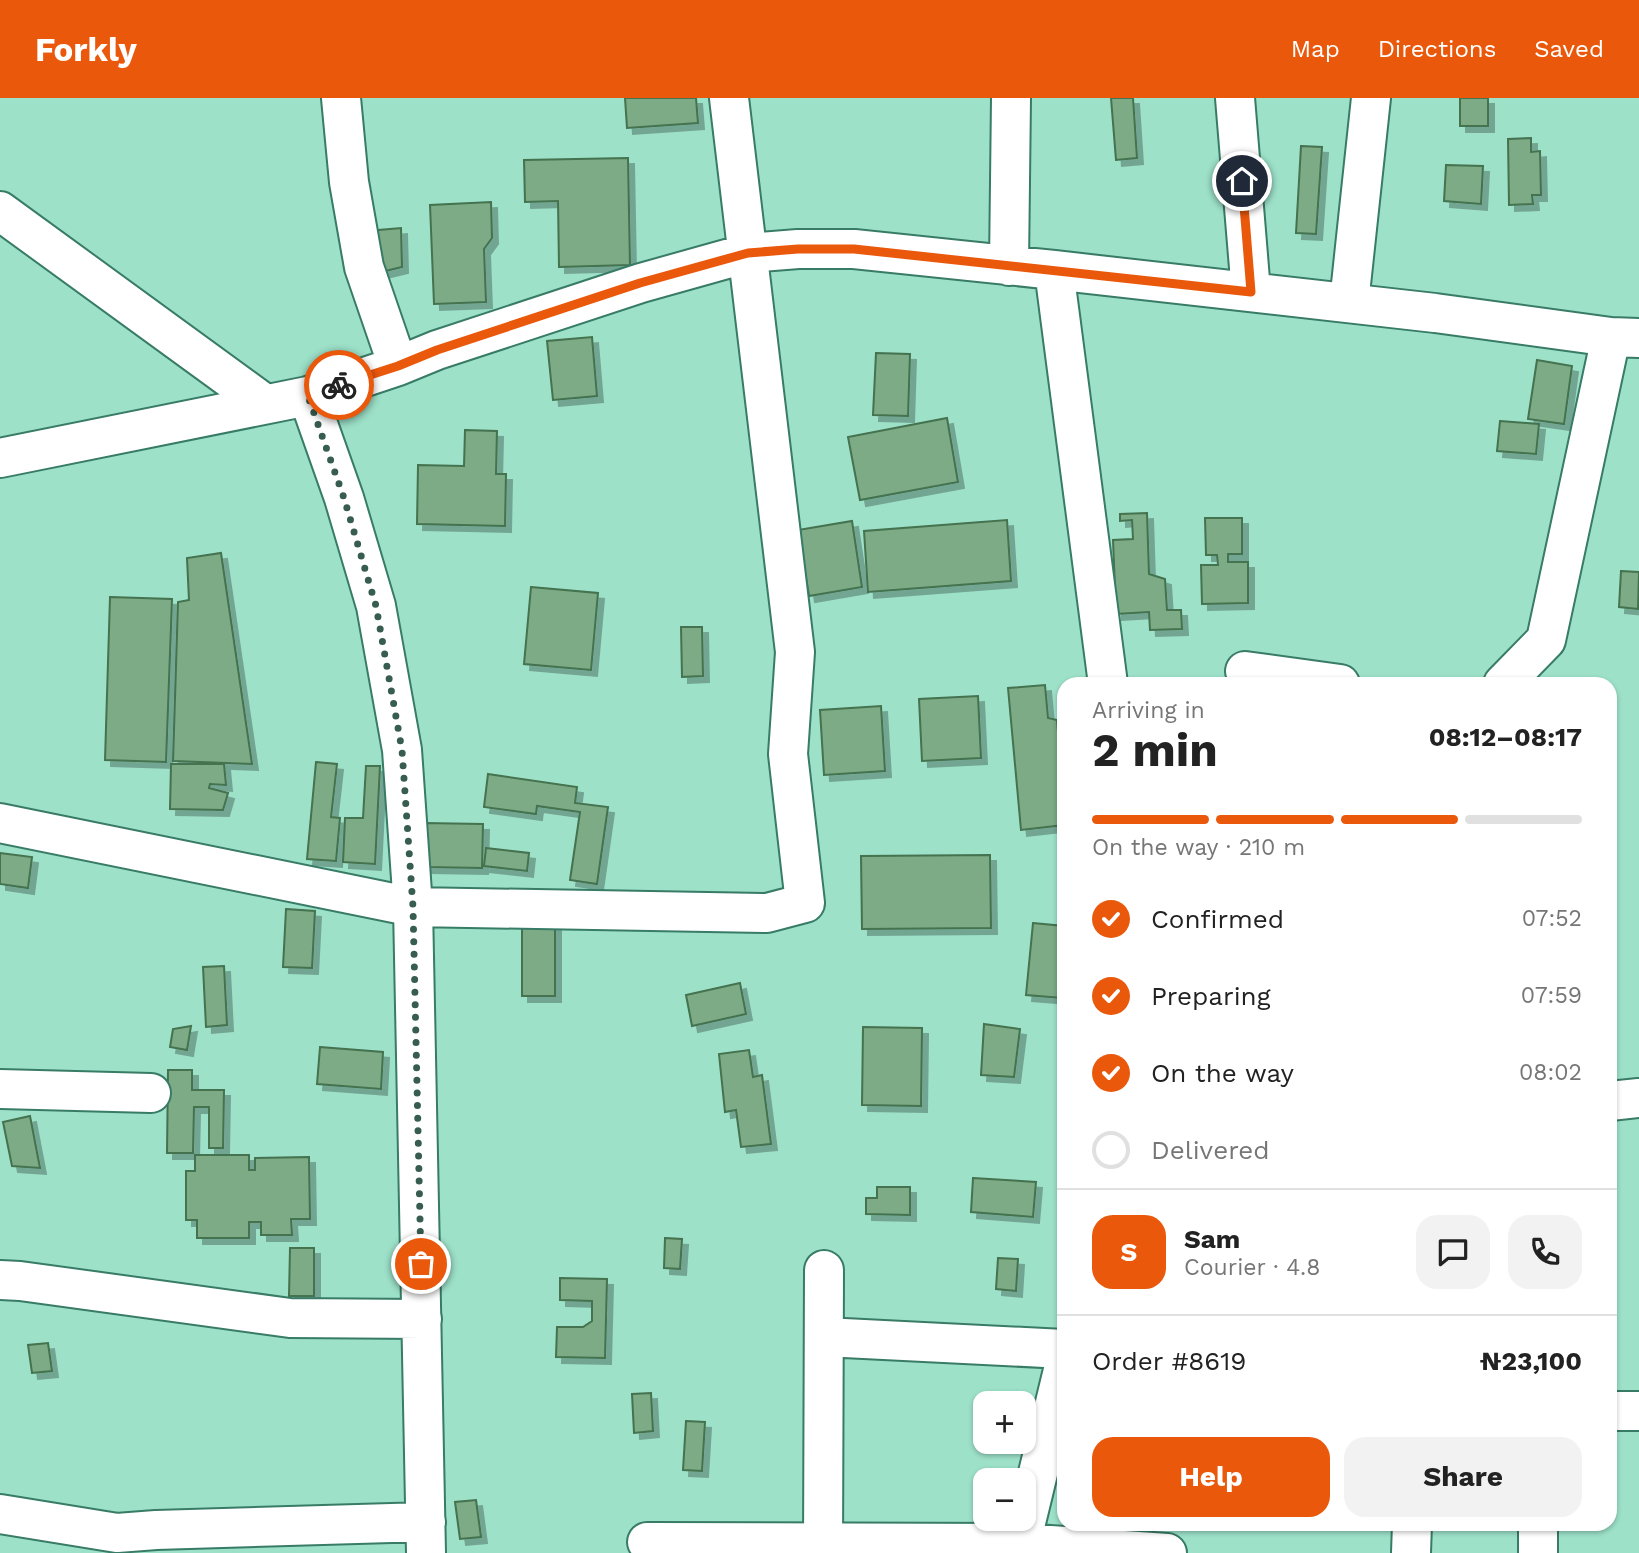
<!DOCTYPE html>
<html lang="en">
<head>
<meta charset="utf-8">
<style>
  :root { --surface:#fff; --page:#f2f2f2; --text:#222; --muted:#767676; --line:#e0e0e0; --accent:#ea580c }
  body { margin:0; font-family:"Work Sans",sans-serif; background:var(--page); color:var(--text); height:100vh; display:flex; flex-direction:column; font-size:26px; white-space:nowrap }
  * { box-sizing:border-box; margin:0 }
  p { font-size:23px; color:var(--muted) }
  .icon { flex:none; width:38px; height:38px; fill:none; stroke:currentColor; stroke-width:2; stroke-linecap:round; stroke-linejoin:round }
  .map { position:relative; flex:1; overflow:hidden }
  .details { position:absolute; left:1057px; top:579px; width:560px; height:854px; display:flex; flex-direction:column; background:var(--surface); border-radius:21px; box-shadow:0 2px 5px #0004 }
  .details>* { flex:none }
  .buttons { position:absolute; left:973px; top:1293px; display:grid; gap:14px }
  .buttons a { display:grid; place-items:center; width:63px; height:63px; border-radius:14px; background:var(--surface); box-shadow:0 2px 5px #0004; font-size:35px }
  .pin { position:absolute; display:grid; place-items:center; width:60px; height:60px; color:#fff; margin:-30px; border:4px solid #fff; border-radius:50%; box-shadow:0 2px 7px #0007 }
  .courier { position:absolute; display:grid; place-items:center; width:70px; height:70px; margin:-35px; border:5px solid #ea580c; border-radius:50%; background:#fff; color:#222; box-shadow:0 2px 9px #0007 }
  .overview em { font-style:normal; font-weight:700 }
  .overview div { display:flex; flex-direction:column-reverse }
  .overview { display:flex; align-items:center; justify-content:space-between; height:119px; padding:0 35px }
  h1 { font-size:46px; font-weight:700; line-height:52px }
  .bar { display:grid; grid-template-columns:repeat(4,1fr); gap:10px 7px; align-content:center; height:84px; padding:0 35px }
  .bar i { height:9px; border-radius:5px; background:var(--line) }
  .bar .active { background:var(--accent) }
  .bar p { grid-column:span 4 }
  .line { display:flex; align-items:center; gap:18px; padding:0 35px; border-top:2px solid var(--line) }
  .line div { flex:1 }
  .round { display:grid; place-items:center; flex:none; width:74px; height:74px; border-radius:21px; background:var(--page) }
  ol { padding:0 35px; list-style:none }
  li { display:flex; align-items:center; gap:21px; height:77px }
  li p { margin-inline-start:auto }
  li .icon { padding:7px; border-radius:50%; background:var(--accent); color:#fff; stroke-width:4 }
  li:last-child { color:var(--muted) }
  li i { width:38px; height:38px; border:4px solid var(--line); border-radius:50% }
  .button { display:flex; gap:14px; margin-top:auto; padding:14px 35px }
  .button a { flex:1; height:80px; border-radius:21px; background:var(--accent); color:#fff; font-size:28px; font-weight:700; line-height:80px; text-align:center }
  .button a+a { background:var(--page); color:var(--text) }
  header { display:flex; align-items:center; gap:42px; box-sizing:border-box; height:98px; padding:0 35px; background:var(--accent); color:#fff }
  header strong { font-size:33px }
  nav { display:flex; gap:38px; margin-inline-start:auto; font-size:24px }
  .map>svg:first-child { display:block }
</style>
</head>
<body>
<header>
<strong>Forkly</strong>
<nav><a>Map</a><a>Directions</a><a>Saved</a></nav>
</header>
<div class="map">
<svg width="1639" height="1455" viewBox="0 0 1639 1455">
  <defs>
    <filter id="shadow"><feDropShadow dx="6" dy="6" stdDeviation="0" flood-color="#0004"/></filter>
  </defs>
  <rect width="100%" height="100%" fill="#9de1c9"/>
  <path fill="#7bab85" stroke="#44724f" stroke-width="2" filter="url(#shadow)" d="M625,0H696L698,25L627,30Z
    M1111,0H1133L1137,60L1116,62Z
    M1460,0H1488V28H1460Z
    M1531,40V54L1540,53L1541,97H1532L1533,106L1509,107L1508,41Z
    M1301,48L1322,49L1316,136L1296,135Z
    M628,60L630,167L559,169L558,103L525,104L524,62Z
    M1446,67L1483,68L1481,106L1444,103Z
    M491,104L492,140L484,151L486,204L434,206L430,107Z
    M401,130L402,169L373,176L367,133Z
    M592,239L597,298L553,302L547,243Z
    M876,255L910,256L908,318L873,317Z
    M1537,262L1572,268L1564,326L1528,321Z
    M947,320L958,384L860,402L848,339Z
    M1500,323L1539,326L1536,356L1497,353Z
    M465,332L497,333L496,376H506L505,428L417,426L418,367L464,368Z
    M1147,415L1149,476L1165,481L1167,512H1181L1182,531L1150,532L1149,514L1116,516L1113,442L1133,441L1132,422L1120,423V416Z
    M1205,420H1242V456H1228V464H1248V505L1202,506L1201,467H1218L1217,457H1206Z
    M1007,422L1011,483L868,494L864,433Z
    M852,423L862,489L809,498L798,432Z
    M221,455L252,666L173,663L178,504L189,502L187,460Z
    M1621,473L1639,474L1638,511L1619,509Z
    M531,489L598,495L591,572L524,566Z
    M110,499L172,501L166,664L105,662Z
    M681,529H702L703,578L682,579Z
    M1045,587L1048,620L1057,622L1064,703V727L1021,732L1008,590Z
    M978,598L981,660L922,663L919,601Z
    M881,608L885,673L824,677L820,612Z
    M316,664L337,666L331,719L340,720L336,763L307,761Z
    M171,666H224L226,687L210,686L209,690L228,695L223,712L170,711Z
    M366,668H380L375,766L343,764L345,720H363Z
    M488,676L577,689L575,705L608,709L597,786L570,782L580,714L537,708L536,716L484,709Z
    M424,725L483,726L482,770L424,769Z
    M486,750L529,755L527,773L484,768Z
    M0,755L32,759L28,790L0,786Z
    M990,757L991,830L862,831L861,758Z
    M286,811L315,813L312,870L283,869Z
    M522,819H555V898H522Z
    M1033,825L1064,828V875L1062,900L1026,897Z
    M224,868L227,927L206,929L203,869Z
    M740,885L746,916L692,928L686,897Z
    M984,926L1020,931L1014,979L981,977Z
    M191,928L187,952L170,949L173,931Z
    M863,929L922,930L921,1008L862,1007Z
    M320,949L383,954L381,991L317,986Z
    M749,952L753,979L762,977L771,1046L741,1049L736,1012L725,1014L719,956Z
    M168,972H192V992H224L223,1050H209V1009H194L193,1055H167Z
    M30,1018L40,1070L12,1068L3,1024Z
    M195,1057H249V1072H255V1060L309,1059L310,1121H291L292,1137H261V1124H249V1140H197V1122H186V1073H195Z
    M973,1080L1036,1084L1033,1119L971,1114Z
    M877,1089H910V1117L866,1116V1100H877Z
    M665,1140L682,1141L680,1171L664,1170Z
    M290,1150H314V1198H289Z
    M998,1160L1018,1161L1016,1193L996,1191Z
    M560,1180L607,1181L605,1260L556,1259L557,1229H583L592,1223V1203L560,1202Z
    M48,1245L52,1273L32,1275L28,1247Z
    M651,1295L653,1333L634,1335L632,1296Z
    M686,1323L705,1324L702,1373L683,1372Z
    M476,1402L481,1439L460,1441L455,1404Z"/>
  <g fill="none" stroke-linecap="round" stroke-linejoin="round">
    <defs>
      <path id="minor" d="M341,0L349,84L364,169L398,268
        M1235,0L1251,194
        M0,113L265,306
        M1009,168L1011,0
        M1054,172L1108,586
        M1349,205L1371,0
        M308,298L344,400L376,508L402,652L413,809L426,1455
        M0,360L308,298L398,268L437,252L641,185L748,155L798,151H854L1054,172L1435,215L1611,239L1639,240
        M1245,573L1340,586
        M1503,586L1546,542L1611,239
        M0,725L413,809L767,815L805,805L788,656L795,554L729,0
        M0,991L151,995
        M1610,1003L1639,1000
        M0,1182L20,1183L290,1220L422,1221
        M824,1239L1064,1251
        M1610,1313H1639
        M0,1416L117,1435L156,1432L426,1424
        M647,1444L1021,1445L1167,1455
        M823,1455L824,1172
        M1021,1455V1445L1064,1268
        M1411,1455L1412,1426
        M1538,1455V1426"/>
    </defs>
    <use href="#minor" stroke="#387b66" stroke-width="42"/>
    <use href="#minor" stroke="#fff" stroke-width="38"/>
  </g>
  <g fill="none" stroke-linecap="round" stroke-linejoin="round">
    <path stroke="#375d50" stroke-width="7" stroke-dasharray="0 12.6" d="M339,287L308,298L344,400L376,508L402,652L413,809L421,1166"/>
    <path stroke="#ea580c" stroke-width="9" d="M339,287L398,268L437,252L640,185L748,155L798,151H854L1251,194L1242,83"/>
  </g>
</svg>
<div class="buttons">
<a>+</a>
<a>−</a>
</div>
<div class="pin" style="left:421px;top:1166px;background:#ea580c"><svg class="icon" aria-label="bag" viewBox="0 0 24 24"><path d="M5 8h14l-1 12H6zM9 8a3 3 0 0 1 6 0"/></svg></div>
<div class="pin" style="left:1242px;top:83px;background:#1f2937"><svg class="icon" aria-label="home" viewBox="0 0 24 24"><path d="M3 11l9-7 9 7M6 9v11h12V9"/></svg></div>
<div class="courier" style="left:339px;top:287px"><svg class="icon" aria-label="bike" viewBox="0 0 24 24"><circle cx="6" cy="16" r="4"/><circle cx="18" cy="16" r="4"/><path d="M6 16l4-8h5l3 8M10 8l3 8H6M13 5h3"/></svg></div>
<section class="details">
<div class="overview"><div><h1>2 min</h1><p>Arriving in</p></div><em>08:12–08:17</em></div>
<div class="bar"><i class="active"></i><i class="active"></i><i class="active"></i><i></i><p>On the way · 210 m</p></div>
<ol>
<li><svg class="icon" aria-label="check" viewBox="0 0 24 24"><path d="M5 12l5 5 9-10"/></svg>Confirmed<p>07:52</p></li>
<li><svg class="icon" aria-label="check" viewBox="0 0 24 24"><path d="M5 12l5 5 9-10"/></svg>Preparing<p>07:59</p></li>
<li><svg class="icon" aria-label="check" viewBox="0 0 24 24"><path d="M5 12l5 5 9-10"/></svg>On the way<p>08:02</p></li>
<li><i></i>Delivered</li>
</ol>
<div class="line" style="height:126px"><b class="round" style="background:var(--accent);color:#fff">S</b><div><b>Sam</b><p>Courier · 4.8</p></div><a class="round"><svg class="icon" aria-label="chat" viewBox="0 0 24 24"><path d="M4 5h16v11H9l-5 4z"/></svg></a><a class="round"><svg class="icon" aria-label="phone" viewBox="0 0 24 24"><path d="M5 4h4l2 5-3 2q2 4 5 5l2-3 5 2v4C11 20 4 13 5 4z"/></svg></a></div>
<div class="line" style="height:91px"><div>Order #8619</div><b>₦23,100</b></div>
<div class="button"><a>Help</a><a>Share</a></div>
</section>
</div>
</body>
</html>
